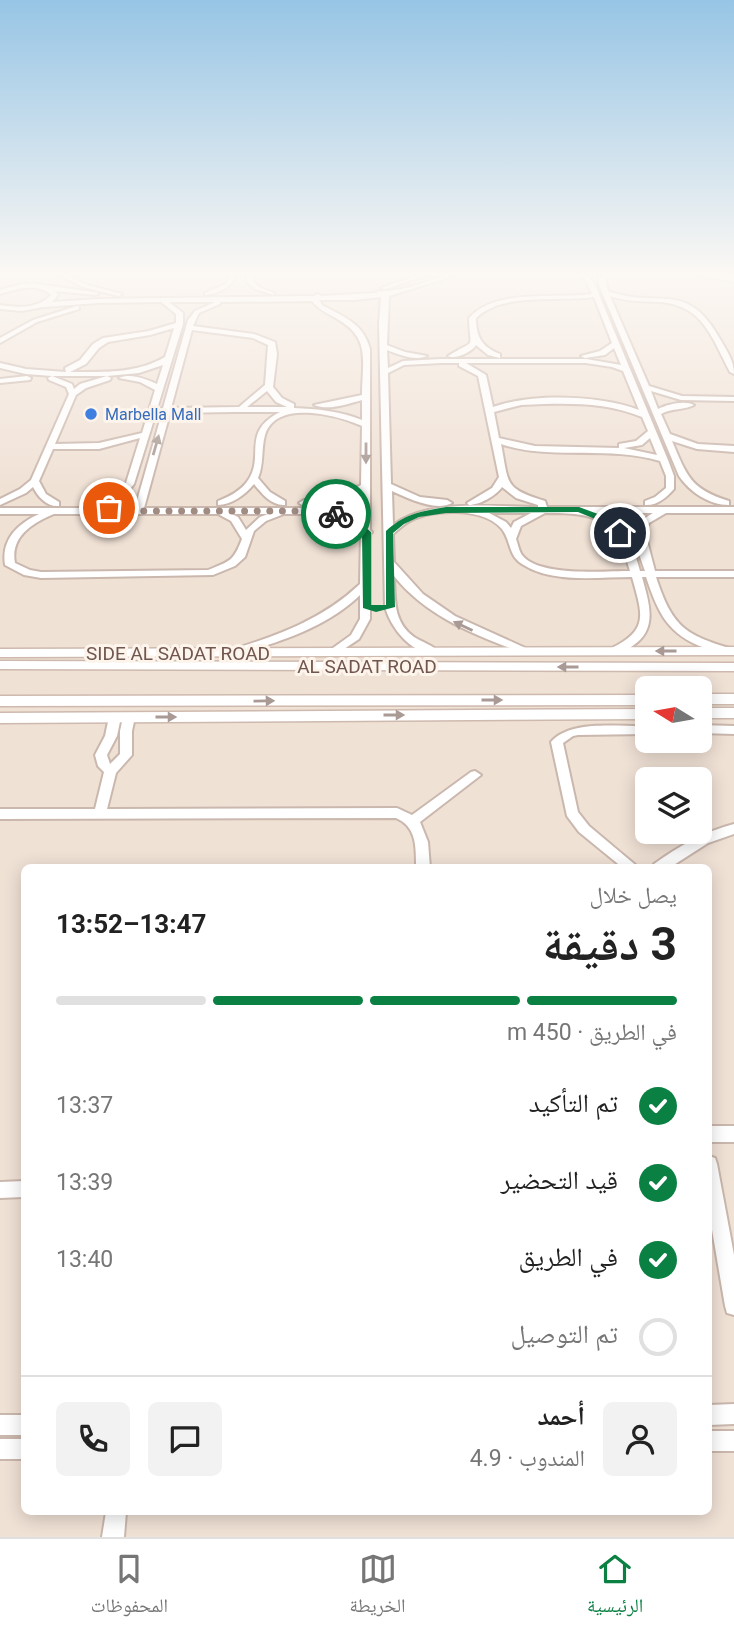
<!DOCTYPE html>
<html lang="ar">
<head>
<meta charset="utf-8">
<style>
  :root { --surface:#fff; --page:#f2f2f2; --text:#222; --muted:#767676; --line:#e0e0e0; --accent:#0b8043 }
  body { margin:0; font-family:Roboto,"Noto Naskh Arabic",sans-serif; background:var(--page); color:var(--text); direction:rtl; height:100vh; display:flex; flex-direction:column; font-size:26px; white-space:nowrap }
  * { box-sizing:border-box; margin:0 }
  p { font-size:23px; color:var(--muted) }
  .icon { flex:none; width:38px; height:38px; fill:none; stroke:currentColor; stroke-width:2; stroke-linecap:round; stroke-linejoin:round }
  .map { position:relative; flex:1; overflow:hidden; direction:ltr }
  .side { position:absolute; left:21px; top:864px; width:691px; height:651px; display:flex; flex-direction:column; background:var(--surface); border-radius:10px; box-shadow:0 4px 18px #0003; direction:rtl }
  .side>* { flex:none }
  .needle { width:46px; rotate:281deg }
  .tools { position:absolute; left:635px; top:676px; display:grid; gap:14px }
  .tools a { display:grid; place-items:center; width:77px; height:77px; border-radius:10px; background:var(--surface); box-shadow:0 4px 18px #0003; font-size:35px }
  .pin { position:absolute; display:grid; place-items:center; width:60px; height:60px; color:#fff; margin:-30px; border:4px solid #fff; border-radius:50%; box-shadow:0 2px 7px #0007 }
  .courier { position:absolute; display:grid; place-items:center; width:70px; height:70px; margin:-35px; border:5px solid #0b8043; border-radius:50%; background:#fff; color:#222; box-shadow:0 2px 9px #0007 }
  .headline em { font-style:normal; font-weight:700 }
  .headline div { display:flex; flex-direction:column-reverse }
  .headline { display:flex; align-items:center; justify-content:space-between; height:119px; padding:0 35px }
  h1 { font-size:46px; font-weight:700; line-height:52px }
  .bar { display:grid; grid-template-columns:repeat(4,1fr); gap:10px 7px; align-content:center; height:84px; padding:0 35px }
  .bar i { height:9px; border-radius:5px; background:var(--line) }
  .bar .current { background:var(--accent) }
  .bar p { grid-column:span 4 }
  .line { display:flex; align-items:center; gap:18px; padding:0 35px; border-top:2px solid var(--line) }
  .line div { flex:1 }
  .round { display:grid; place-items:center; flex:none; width:74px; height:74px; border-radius:10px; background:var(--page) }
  ol { padding:0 35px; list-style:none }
  li { display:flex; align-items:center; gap:21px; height:77px }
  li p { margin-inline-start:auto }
  li .icon { padding:7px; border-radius:50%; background:var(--accent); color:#fff; stroke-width:4 }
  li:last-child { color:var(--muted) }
  li i { width:38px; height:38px; border:4px solid var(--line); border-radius:50% }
  .tab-bar { display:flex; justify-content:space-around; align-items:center; height:98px; border-top:2px solid var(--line); background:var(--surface); font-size:19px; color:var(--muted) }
  .tab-bar a { display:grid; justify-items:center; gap:4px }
  .tab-bar .current { color:var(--accent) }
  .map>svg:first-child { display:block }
</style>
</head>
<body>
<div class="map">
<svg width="734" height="1537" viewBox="0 0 734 1537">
  <rect width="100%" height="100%" fill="#f9f0e6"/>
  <path fill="#f0e1d5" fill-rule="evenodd" d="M0,274H734V1537H0ZM648,688H700V740H648ZM648,779H700V831H648ZM24,868H709V1512H24Z"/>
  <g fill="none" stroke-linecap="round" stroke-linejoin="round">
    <defs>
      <path id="street" d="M57,274H64L87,285L122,294L119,296L83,287Z
        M232,274H238C230,287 220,294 205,295V293L226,284Z
        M247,274H253V281L259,287L274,293V295L255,289L247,282Z
        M421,274H429L386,289L381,288Z
        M451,274H459L389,296L387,345L405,352L427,356C415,361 399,355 387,350L388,368L403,361L441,359H586L621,365L614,348L605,355L585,358L581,356L600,351L612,343L594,297C559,302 502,292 476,318C476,337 482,347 500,354V358L488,355L476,345C472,352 455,360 448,356C477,338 470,352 469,318C496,288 555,299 592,294L585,279L575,274C585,273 589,277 595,285L668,460L674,476V489C667,497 657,506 645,505V501L655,497L666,488V476L660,461C607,445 552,461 501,444C509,484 503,488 545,501L547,507H734V513H666L649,523L645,533L655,571H734V577H656C672,626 684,635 733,649V653C724,654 714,651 705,648C668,635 658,613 646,577H642C649,603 659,630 631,647C624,651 618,654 610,653L609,651L610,649C650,630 642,614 632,577C597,577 553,584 522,564C508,556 511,539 501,528C483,508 433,508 410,521C404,524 399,529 393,534L394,562L423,594L455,616L532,651L531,653H523C475,635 427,617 394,576C395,599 393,622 414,637C422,642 432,645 438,651L437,653C412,656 391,628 385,607L379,323L381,297L355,300H319L322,305C344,317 363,323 370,349V530L372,532L370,534V619L359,639L335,655H327L326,653L351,635L360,619V595C327,627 282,641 239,654H231L230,652L231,650C279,635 323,619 360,584L361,532L347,522L313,514H284L266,521L254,531L245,557L235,566L213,575L41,578L24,575L5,565C1,540 17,524 39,514H0V508H106L126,483L140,438L99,449H53L39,481L46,494L59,502V506C47,507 38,497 33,487L26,493L0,505V499L20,489L31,480L69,394L66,387L49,380L48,378L52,376L26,374L0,368V363L26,369L66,372L65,368L80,360L93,344L103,338L149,331L176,323V314L161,302L98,303L43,307L22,311L0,309V305C18,308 38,309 51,295C37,282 17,289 0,294V290L21,284H37L99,293L96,295L55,291L58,295L52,302L98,299L314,296L318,294L321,296L377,293V291C400,293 427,281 451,274ZM312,301C319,310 329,314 339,320C371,339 362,362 362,395L314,405C328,411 348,404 362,400V420C340,411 317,409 294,408V404L282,398L273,387L277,354L275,342L254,334L193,326L199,313L220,304V302ZM169,302H215L195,311L188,320L163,408L157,409L183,324V313ZM174,328L165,357C136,374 103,372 70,372L86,364L99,348L108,342L150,335ZM192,330L253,338L268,345L265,385L239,407L171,408ZM441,363H459V366L478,376L499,477L492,488L467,503L469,505C479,505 496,496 502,487L516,498L538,505V507C494,507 429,498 393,525L392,491C407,498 436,512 452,503L447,500L420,497L391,484L388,373L404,365ZM466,363H586L612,367L623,371L639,410C600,395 532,393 493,407L486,375ZM163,365L157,384C145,379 131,373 119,378L140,382L155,390L142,433L99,443L55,444L76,395L86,388L110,380L111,378L107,376L139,373ZM52,376H107L80,384L74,389L72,384ZM267,391L276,402L287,407H247ZM544,404C577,403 611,404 642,417L648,431L636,441L619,444V448L535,446L499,438L494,412L521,405ZM235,412H280C239,433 267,457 246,483C239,492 228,497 218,501V505C231,505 245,495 254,484C262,494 272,506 285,505V501L270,492L258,478C264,464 261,450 265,435C276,399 337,415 362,426L361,485L337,497L304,500L299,503L304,506L339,502L361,492V523L353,518L313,508H144L170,413ZM156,413H162L135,508H115L134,484ZM650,438L657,455L624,448L642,445ZM489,513H531L514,522L511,528L506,522ZM545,513C597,513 615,517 630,571C606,571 538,577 522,555C519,551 518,544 516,539L521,526ZM597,513H653C626,528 637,547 645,571H640C633,544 624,525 597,513ZM54,514H218L231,521L242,539C233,562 230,561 208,570L41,572L30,570L15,563C10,537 32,523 54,514ZM232,514H268L260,517L246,530L238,517Z
        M604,274H610L605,279L608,291C659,310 686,278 720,339C727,351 734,361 734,374L730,372C712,338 703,305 660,302C643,301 626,302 610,296L649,386L682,396L734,397V401L681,400L651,391L658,409C668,404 685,400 694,405C685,410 672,408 661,414L670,434L698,444L734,446V452L697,449L672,441C687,476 690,489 729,501V505C709,505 690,492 679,476L599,285V278Z
        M692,274L734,277V281L695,276Z
        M77,306L79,307V309L37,322L0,343V338L33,320Z
        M27,376L31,378L30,380L0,383V379Z
        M115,713L121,717L117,736L107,755L110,764L120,754V731L123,717L129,713L135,717L132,731V755L116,773L107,809L397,808L412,815L471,772L475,771L481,775L420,822L428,842L430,868H416C416,847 417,827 396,818L0,819V809H95L104,772L98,766L95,755L105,736L109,717Z
        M700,725L734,726V734L700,733Z
        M648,726V734L578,735L573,736L563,743L578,812L589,826L639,868H623L579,832L567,816L551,742C571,719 619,727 648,726Z
        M734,824V834L708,843L669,868H652L654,864C679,846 704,832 734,824Z
        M709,1126H734V1142H709Z
        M709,1156L715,1158L717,1164L734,1255V1315L727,1313L725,1306L709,1212Z
        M24,1181V1197L0,1198V1182Z
        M734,1404V1424L709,1425V1405Z
        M0,1415H24V1435H0Z
        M709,1431H734V1451H709Z
        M0,1439H24V1459H0Z
        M106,1512H126L124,1537H102Z"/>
      <path id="secondary" d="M717,274L734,276V282L718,276Z
        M734,647V655L0,657V649Z
        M0,661L734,663V671L0,669Z
        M700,694H734V704H700Z
        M648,695V705L0,706V696Z
        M700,708H734V718H700Z
        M648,709V719L0,723V713Z"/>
    </defs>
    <use href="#street" stroke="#cab7ad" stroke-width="4"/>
    <use href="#secondary" stroke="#ceb9ae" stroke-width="3"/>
    <use href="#street" fill="#fff" fill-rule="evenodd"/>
    <use href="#secondary" fill="#fff" fill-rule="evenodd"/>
  </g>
  <defs><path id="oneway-solid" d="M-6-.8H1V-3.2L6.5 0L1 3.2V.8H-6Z" transform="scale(1.75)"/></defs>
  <g fill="#a99a95">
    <use href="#oneway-solid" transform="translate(156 445) rotate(-74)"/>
    <use href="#oneway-solid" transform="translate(366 453) rotate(90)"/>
    <use href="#oneway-solid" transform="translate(463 626) rotate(-155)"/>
    <use href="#oneway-solid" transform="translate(666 651) rotate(180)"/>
    <use href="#oneway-solid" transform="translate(568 667) rotate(-180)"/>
    <use href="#oneway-solid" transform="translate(492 700)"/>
    <use href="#oneway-solid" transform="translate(264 701) rotate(-1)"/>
    <use href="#oneway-solid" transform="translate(394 715)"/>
    <use href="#oneway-solid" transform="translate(166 717)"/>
  </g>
  <linearGradient id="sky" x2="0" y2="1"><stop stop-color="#97c5e5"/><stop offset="0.56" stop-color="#fcf8f4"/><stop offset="1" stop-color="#fcf8f4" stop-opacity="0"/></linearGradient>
  <rect width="734" height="489" fill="url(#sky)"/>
  <path fill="#0b8043" d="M446,507H579L606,517L625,533L617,535L600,521L578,512L446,513L419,517L404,524L393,533L395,607L376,612L363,608L362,533L347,521L333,516V513L354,518L371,532V605H386V531C404,514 422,511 446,507Z"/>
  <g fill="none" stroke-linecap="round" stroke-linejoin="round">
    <path stroke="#a08c83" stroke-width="7" stroke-dasharray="0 12.6" d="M109,508V511H313L336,514"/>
  </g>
  <circle fill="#3f7fe0" stroke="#fdf4ec" stroke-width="2.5" cx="91" cy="414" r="7"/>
  <g text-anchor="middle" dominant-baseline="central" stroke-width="6" stroke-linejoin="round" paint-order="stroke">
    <g font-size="16" fill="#366cbe" stroke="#fdf4ec" text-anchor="start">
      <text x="105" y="414">Marbella Mall</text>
    </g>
    <g font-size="19" fill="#70564e" stroke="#fdf4ec">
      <text x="178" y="653">SIDE AL SADAT ROAD</text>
      <text x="367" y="666">AL SADAT ROAD</text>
    </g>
  </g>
</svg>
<div class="tools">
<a><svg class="needle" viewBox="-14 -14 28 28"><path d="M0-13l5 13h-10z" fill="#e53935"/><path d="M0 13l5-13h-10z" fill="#767676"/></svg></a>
<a><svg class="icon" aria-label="layers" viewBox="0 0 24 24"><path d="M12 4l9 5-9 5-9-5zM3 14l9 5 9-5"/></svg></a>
</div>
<div class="pin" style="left:109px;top:508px;background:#ea580c"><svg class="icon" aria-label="bag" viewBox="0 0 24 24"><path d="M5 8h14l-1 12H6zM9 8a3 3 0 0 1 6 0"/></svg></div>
<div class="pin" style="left:620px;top:533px;background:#1f2937"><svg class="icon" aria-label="home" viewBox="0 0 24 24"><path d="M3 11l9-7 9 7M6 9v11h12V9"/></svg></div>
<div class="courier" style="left:336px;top:514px"><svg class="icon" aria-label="bike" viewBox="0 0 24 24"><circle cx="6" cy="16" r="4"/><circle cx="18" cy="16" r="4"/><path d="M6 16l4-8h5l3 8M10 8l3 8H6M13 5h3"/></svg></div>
<section class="side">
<div class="headline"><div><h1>3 دقيقة</h1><p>يصل خلال</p></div><em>13:47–13:52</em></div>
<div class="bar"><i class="current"></i><i class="current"></i><i class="current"></i><i></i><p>في الطريق · 450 m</p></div>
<ol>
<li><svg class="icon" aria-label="check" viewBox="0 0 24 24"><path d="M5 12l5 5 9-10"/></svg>تم التأكيد<p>13:37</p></li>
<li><svg class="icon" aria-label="check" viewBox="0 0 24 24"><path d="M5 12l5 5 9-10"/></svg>قيد التحضير<p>13:39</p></li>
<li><svg class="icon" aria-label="check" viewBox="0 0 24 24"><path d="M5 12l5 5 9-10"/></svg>في الطريق<p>13:40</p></li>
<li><i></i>تم التوصيل</li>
</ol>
<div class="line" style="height:126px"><a class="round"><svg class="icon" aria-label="person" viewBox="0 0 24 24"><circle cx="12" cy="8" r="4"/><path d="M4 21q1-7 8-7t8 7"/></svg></a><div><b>أحمد</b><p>المندوب · 4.9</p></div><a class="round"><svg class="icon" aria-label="chat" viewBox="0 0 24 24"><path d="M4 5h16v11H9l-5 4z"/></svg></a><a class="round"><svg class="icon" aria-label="phone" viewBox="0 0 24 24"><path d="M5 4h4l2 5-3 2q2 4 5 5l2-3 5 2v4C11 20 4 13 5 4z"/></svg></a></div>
</section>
</div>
<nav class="tab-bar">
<a class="current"><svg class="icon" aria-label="home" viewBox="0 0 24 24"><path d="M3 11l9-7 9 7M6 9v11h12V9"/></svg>الرئيسية</a>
<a><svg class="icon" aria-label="map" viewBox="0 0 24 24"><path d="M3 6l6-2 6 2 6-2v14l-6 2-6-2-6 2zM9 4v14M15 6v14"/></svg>الخريطة</a>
<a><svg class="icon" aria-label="saved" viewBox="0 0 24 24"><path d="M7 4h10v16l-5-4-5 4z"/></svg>المحفوظات</a>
</nav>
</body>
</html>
